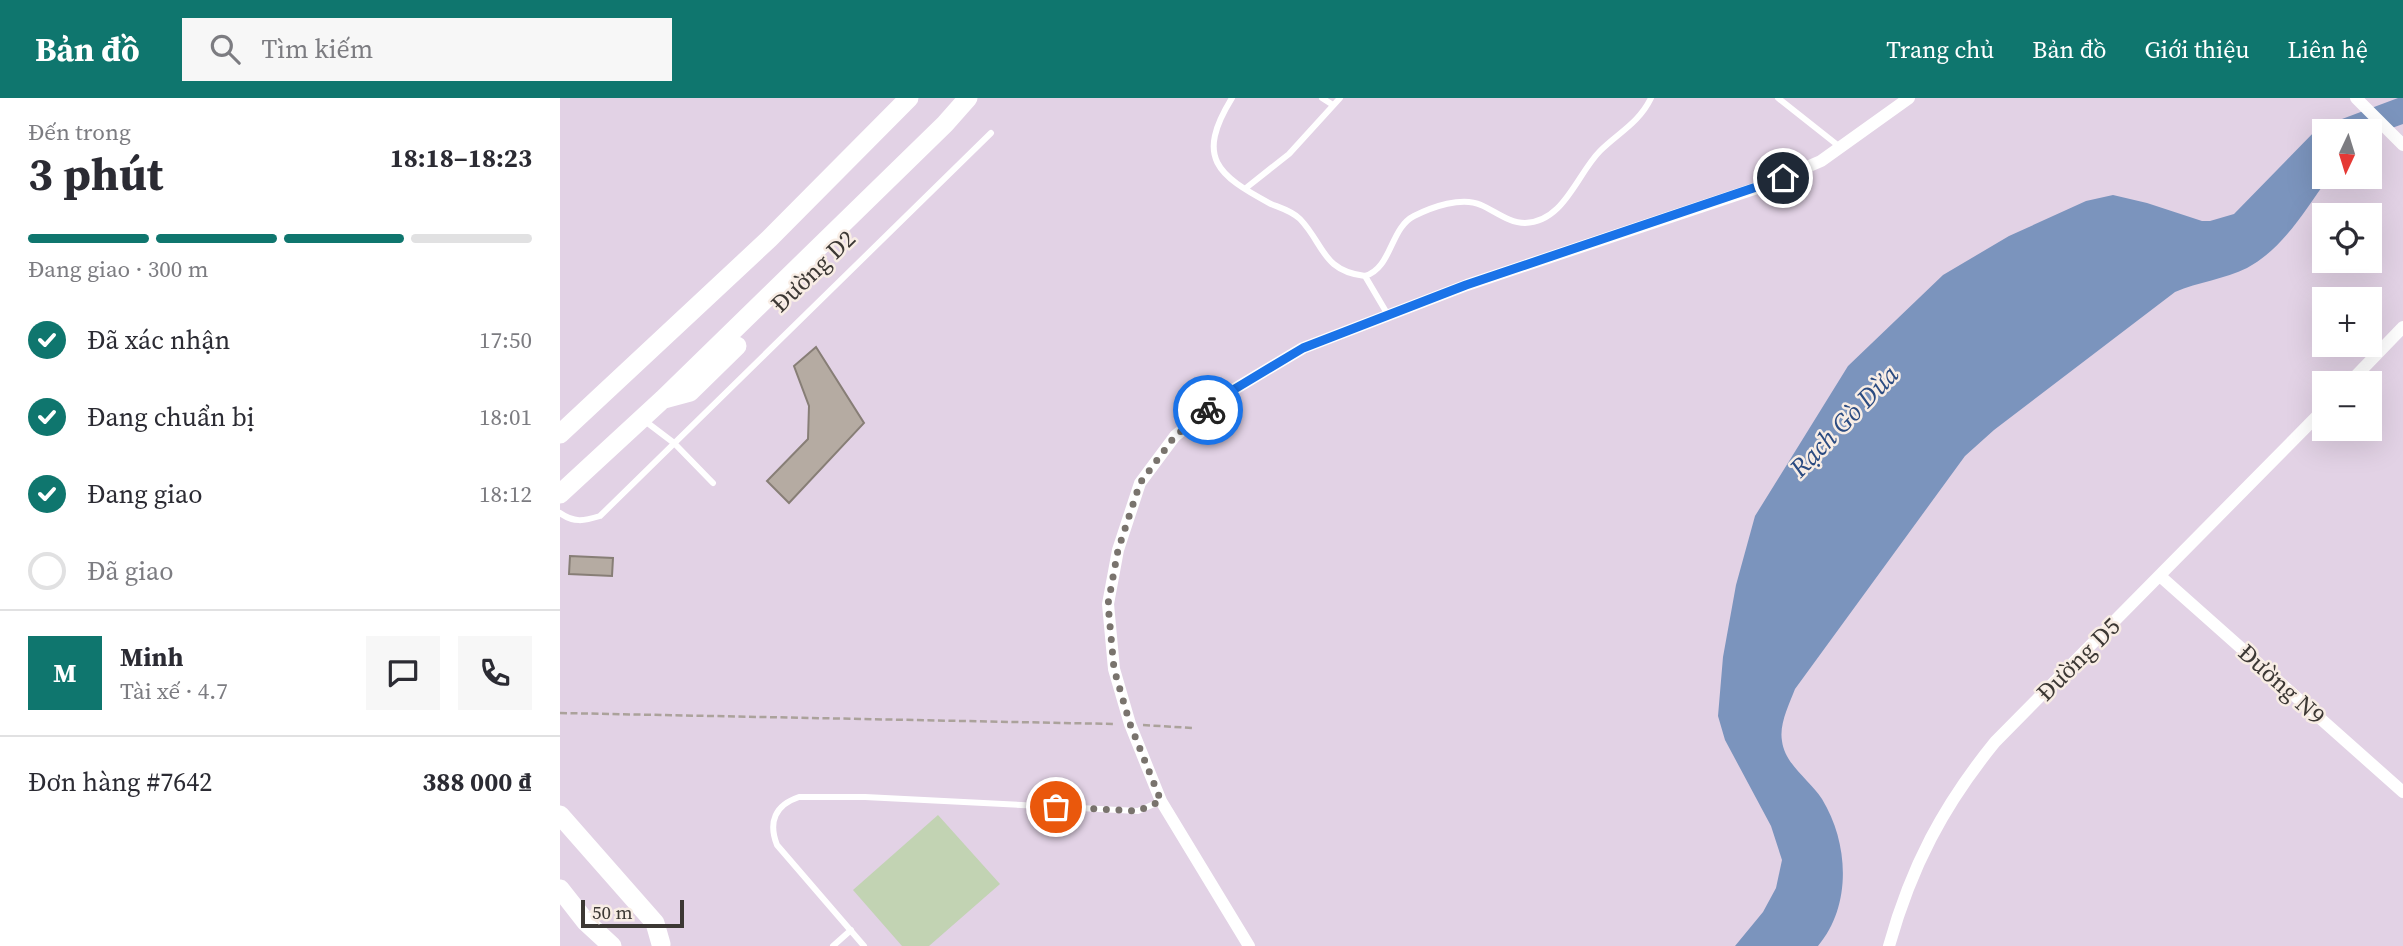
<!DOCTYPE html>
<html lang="vi">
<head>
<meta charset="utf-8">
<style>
  :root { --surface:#fff; --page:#f7f7f7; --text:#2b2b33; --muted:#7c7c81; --line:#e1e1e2; --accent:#0f766e }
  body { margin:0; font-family:"Source Serif 4",serif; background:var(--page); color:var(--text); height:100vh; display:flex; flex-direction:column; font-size:26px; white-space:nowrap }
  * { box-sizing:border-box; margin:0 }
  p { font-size:23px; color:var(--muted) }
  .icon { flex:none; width:38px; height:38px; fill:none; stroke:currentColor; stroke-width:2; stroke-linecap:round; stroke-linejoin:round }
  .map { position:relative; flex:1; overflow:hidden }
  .panel { display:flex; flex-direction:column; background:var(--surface); width:560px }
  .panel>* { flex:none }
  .needle { width:46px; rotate:184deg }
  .fabs { position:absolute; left:1752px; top:21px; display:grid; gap:14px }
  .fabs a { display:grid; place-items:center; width:70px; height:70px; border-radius:0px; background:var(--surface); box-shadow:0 7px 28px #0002; font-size:35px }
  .scale { position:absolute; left:21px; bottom:18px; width:103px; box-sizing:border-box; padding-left:7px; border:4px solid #3c3834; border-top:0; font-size:19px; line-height:24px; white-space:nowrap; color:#3c3834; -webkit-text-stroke:5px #f8ede5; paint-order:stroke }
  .pin { position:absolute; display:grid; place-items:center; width:60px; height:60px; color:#fff; margin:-30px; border:4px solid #fff; border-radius:50%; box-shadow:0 2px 7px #0007 }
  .courier { position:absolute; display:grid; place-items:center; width:70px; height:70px; margin:-35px; border:5px solid #1a73e8; border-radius:50%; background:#fff; color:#222; box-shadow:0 2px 9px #0007 }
  .headline em { font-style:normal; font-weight:700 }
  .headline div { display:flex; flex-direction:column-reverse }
  .headline { display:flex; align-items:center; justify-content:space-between; height:119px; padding:0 28px }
  h1 { font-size:46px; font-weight:700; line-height:52px }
  .bar { display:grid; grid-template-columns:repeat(4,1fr); gap:10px 7px; align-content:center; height:84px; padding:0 28px }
  .bar i { height:9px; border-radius:5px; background:var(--line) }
  .bar .selected { background:var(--accent) }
  .bar p { grid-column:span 4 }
  .line { display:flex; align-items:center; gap:18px; padding:0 28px; border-top:2px solid var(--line) }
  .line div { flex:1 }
  .round { display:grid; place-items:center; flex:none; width:74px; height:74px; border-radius:0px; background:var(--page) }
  ol { padding:0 28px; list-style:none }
  li { display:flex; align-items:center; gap:21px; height:77px }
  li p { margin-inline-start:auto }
  li .icon { padding:7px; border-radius:50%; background:var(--accent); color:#fff; stroke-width:4 }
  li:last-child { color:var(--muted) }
  li i { width:38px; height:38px; border:4px solid var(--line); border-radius:50% }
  header { display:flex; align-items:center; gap:42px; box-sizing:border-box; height:98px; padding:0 35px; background:var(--accent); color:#fff }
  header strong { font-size:33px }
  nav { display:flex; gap:38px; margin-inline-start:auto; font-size:24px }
  .search { width:490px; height:63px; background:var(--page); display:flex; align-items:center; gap:18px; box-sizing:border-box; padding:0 24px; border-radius:0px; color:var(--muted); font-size:26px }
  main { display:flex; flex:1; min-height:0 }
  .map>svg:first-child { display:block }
</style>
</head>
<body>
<header>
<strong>Bản đồ</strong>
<div class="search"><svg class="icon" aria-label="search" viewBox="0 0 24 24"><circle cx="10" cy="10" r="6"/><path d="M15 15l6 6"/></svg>Tìm kiếm</div>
<nav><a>Trang chủ</a><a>Bản đồ</a><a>Giới thiệu</a><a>Liên hệ</a></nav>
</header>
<main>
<section class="panel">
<div class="headline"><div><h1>3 phút</h1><p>Đến trong</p></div><em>18:18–18:23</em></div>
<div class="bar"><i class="selected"></i><i class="selected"></i><i class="selected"></i><i></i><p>Đang giao · 300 m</p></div>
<ol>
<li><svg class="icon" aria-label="check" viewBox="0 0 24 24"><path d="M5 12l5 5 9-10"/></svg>Đã xác nhận<p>17:50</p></li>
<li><svg class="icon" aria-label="check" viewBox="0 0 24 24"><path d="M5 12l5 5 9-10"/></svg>Đang chuẩn bị<p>18:01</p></li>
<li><svg class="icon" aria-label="check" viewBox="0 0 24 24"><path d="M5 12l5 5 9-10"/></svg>Đang giao<p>18:12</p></li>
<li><i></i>Đã giao</li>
</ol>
<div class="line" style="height:126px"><b class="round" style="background:var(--accent);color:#fff">M</b><div><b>Minh</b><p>Tài xế · 4.7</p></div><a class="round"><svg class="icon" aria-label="chat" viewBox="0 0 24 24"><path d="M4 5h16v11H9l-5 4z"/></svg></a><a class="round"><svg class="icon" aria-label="phone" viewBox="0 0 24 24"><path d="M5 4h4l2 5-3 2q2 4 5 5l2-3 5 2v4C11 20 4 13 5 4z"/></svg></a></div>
<div class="line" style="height:91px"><div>Đơn hàng #7642</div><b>388 000 ₫</b></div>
</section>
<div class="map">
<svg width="1843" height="848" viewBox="0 0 1843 848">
  <rect width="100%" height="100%" fill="#ebe0d7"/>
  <path fill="#e2d2e5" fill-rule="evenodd" d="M0,0H1843V848H0ZM1764,33H1810V79H1764ZM1764,117H1810V163H1764ZM1764,201H1810V247H1764ZM1764,285H1810V331H1764Z"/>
  <path fill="#c2d3b3" d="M378,717L440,786L369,848H342L293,792Z"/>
  <path fill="#7b94bd" d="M1838,0H1843V26L1810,38V33H1764V79H1769C1745,112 1724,150 1687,170C1665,181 1638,184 1615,194L1434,332L1405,358L1235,591C1229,607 1219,626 1222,643C1225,667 1250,682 1262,701C1289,745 1292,808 1258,848H1175L1203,814L1216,790L1222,762L1211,728L1165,642L1158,618L1163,559L1176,487L1195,418L1288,268L1383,177L1449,138L1526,103L1553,97L1587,105L1642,123H1650L1674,116L1758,30Z"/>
  <path fill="#b5aba2" stroke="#877e76" stroke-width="2" d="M256,249L304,325L229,405L207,383L248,341L249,308L234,268Z
    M10,458L53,460L52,478L9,476Z"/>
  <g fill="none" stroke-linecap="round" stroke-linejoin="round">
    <path stroke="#aba29b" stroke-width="2.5" stroke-dasharray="7 3.5" stroke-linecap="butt" d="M0,615L555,626
      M583,627L632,630"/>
    <path stroke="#fff" stroke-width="6" d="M672,0C635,60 657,77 711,106C721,110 732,113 740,121C764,146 762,173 805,178C832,170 830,130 854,118C872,109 902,98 921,107C935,113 949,125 965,125C1004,124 1017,76 1040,53C1058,35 1079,25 1091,0
      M762,0L773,7
      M1218,0L1280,49
      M686,90L729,56L780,0
      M805,178L828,217
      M85,323L114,345L153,385
      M0,415C14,425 24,423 40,418L431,35
      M273,848L291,832
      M304,848L217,747C208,724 215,707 239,699H305L578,713L601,703"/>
    <path stroke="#fff" stroke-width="12" d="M1796,0L1843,47
      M1789,285L1843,229
      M1600,478L1843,694
      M689,848L601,703L570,626L554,571L548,506L558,452L580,385L615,338L673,292L743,250L907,187L1203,88L1261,63L1349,0
      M1329,848C1351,769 1383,708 1435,644L1764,311"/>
    <path stroke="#fff" stroke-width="19" d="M104,301L130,294L177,248
      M0,336L209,141L349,0
      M0,396L103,301L385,26L408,0
      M0,717L95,825L101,846
      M0,791L26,824L52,848"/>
  </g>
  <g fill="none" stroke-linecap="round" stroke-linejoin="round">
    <path stroke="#79736d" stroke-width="7" stroke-dasharray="0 12.6" d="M496,709L578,713L601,703L570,626L554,571L548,506L558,452L580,385L615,338L648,312"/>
    <path stroke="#1a73e8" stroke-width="9" d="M648,312L673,292L743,250L906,187L1223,80"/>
  </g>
  <g text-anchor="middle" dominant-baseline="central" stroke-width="5" stroke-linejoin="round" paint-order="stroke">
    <g font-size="24" fill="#3c3834" stroke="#f8ede5">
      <text transform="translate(253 173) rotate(-44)">Đường D2</text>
      <text transform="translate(1518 561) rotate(-45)">Đường D5</text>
      <text transform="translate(1722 586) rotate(42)">Đường N9</text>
    </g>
    <g font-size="26" font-style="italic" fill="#2b4b81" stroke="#f8ede5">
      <text transform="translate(1284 323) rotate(-46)">Rạch Gò Dừa</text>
    </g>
  </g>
</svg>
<div class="fabs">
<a><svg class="needle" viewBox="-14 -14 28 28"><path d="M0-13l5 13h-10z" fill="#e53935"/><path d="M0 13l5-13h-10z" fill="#7c7c81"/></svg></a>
<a><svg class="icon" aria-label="locate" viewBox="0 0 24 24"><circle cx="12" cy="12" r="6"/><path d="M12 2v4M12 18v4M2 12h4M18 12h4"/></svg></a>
<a>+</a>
<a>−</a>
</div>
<div class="scale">50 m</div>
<div class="pin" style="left:496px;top:709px;background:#ea580c"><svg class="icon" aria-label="bag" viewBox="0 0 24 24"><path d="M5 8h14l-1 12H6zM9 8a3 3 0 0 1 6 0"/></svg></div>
<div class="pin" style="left:1223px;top:80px;background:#1f2937"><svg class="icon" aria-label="home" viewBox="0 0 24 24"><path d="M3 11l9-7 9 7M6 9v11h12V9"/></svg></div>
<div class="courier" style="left:648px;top:312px"><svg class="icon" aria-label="bike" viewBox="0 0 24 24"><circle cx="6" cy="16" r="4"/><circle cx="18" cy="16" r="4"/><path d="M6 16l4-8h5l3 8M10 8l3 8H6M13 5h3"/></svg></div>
</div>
</main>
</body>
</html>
